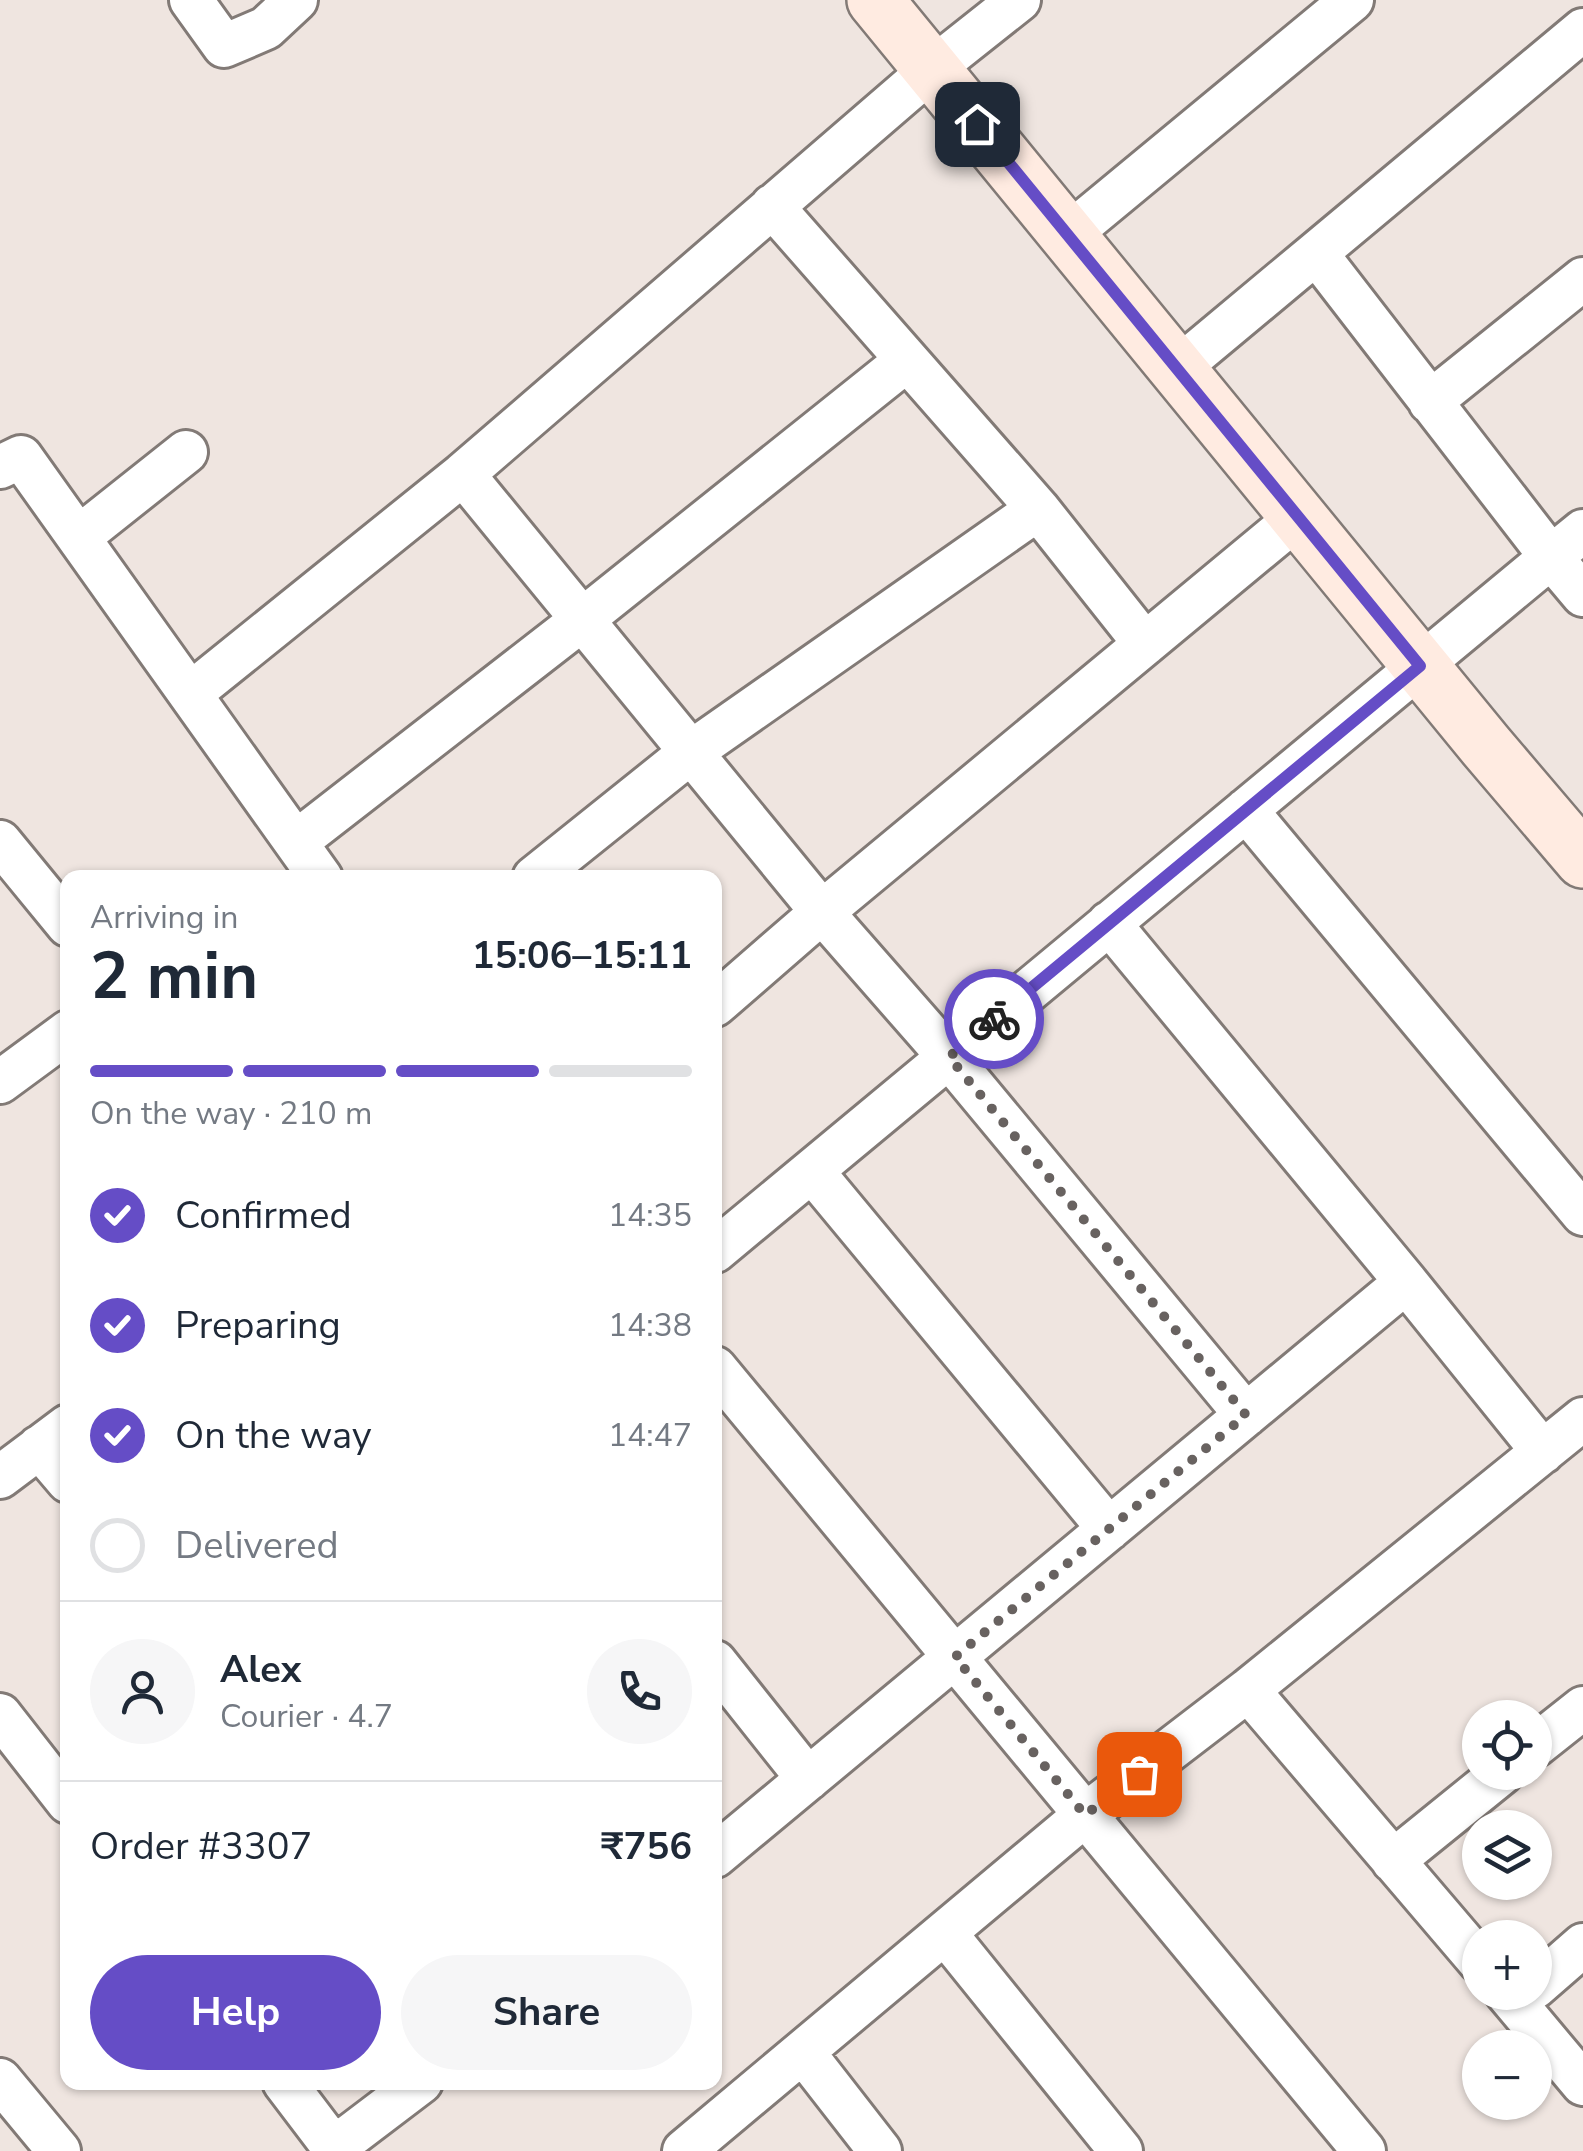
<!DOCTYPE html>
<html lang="en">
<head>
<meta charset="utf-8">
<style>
  :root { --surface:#fff; --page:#f6f6f7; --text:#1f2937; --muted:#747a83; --line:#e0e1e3; --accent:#654dc6 }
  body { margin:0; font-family:"Nunito Sans",sans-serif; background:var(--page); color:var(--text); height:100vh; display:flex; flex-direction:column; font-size:38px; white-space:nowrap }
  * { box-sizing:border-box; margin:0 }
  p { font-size:32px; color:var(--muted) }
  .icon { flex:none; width:55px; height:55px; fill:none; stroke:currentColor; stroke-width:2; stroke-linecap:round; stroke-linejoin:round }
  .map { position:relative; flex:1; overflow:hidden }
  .details { position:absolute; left:60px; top:870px; width:662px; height:1220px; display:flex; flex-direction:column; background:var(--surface); border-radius:20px; box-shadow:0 2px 8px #0004 }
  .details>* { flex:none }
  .buttons { position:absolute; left:1462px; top:1700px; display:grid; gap:20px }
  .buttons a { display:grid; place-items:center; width:90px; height:90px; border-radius:50%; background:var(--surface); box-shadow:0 2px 8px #0004; font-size:50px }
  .pin { position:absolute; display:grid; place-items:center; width:85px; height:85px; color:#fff; margin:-42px; border-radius:20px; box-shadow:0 5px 15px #0006 }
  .courier { position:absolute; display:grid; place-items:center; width:100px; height:100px; margin:-50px; border:8px solid #654dc6; border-radius:50%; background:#fff; color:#222; box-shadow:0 2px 12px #0007 }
  .headline em { font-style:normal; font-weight:700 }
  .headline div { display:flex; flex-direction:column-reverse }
  .headline { display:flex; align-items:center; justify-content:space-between; height:170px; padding:0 30px }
  h1 { font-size:65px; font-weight:700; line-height:75px }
  .bar { display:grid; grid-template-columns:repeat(4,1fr); gap:15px 10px; align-content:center; height:120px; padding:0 30px }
  .bar i { height:12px; border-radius:8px; background:var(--line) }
  .bar .active { background:var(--accent) }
  .bar p { grid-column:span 4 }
  .line { display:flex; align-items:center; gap:25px; padding:0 30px; border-top:2px solid var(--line) }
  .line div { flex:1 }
  .round { display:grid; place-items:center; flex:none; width:105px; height:105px; border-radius:52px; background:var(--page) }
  ol { padding:0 30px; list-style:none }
  li { display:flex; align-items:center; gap:30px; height:110px }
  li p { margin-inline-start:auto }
  li .icon { padding:10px; border-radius:50%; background:var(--accent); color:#fff; stroke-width:4 }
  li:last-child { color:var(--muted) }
  li i { width:55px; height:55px; border:5px solid var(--line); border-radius:50% }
  .cta { display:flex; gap:20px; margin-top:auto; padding:20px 30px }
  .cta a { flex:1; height:115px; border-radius:60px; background:var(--accent); color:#fff; font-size:40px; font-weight:700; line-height:115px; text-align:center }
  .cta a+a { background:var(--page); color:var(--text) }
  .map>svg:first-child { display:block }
</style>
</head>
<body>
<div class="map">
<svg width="1583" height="2151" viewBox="0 0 1583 2151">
  <rect width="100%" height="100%" fill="#efe5e0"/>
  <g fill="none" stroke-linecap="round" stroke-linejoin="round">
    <defs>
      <path id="street" d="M191,0L224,46L266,28L296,0
        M1019,0L932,69L463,474L822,912L1298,517
        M772,206L1038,509
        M1068,235L1352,0
        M1316,253L1583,30
        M1177,369L1316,253L1551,557L1583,531
        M1430,402L1583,279
        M0,467L21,457L321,878
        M79,537L186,452
        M190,694L463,474
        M1246,810L1583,1214
        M0,842L68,925
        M296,842L583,619L907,360
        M534,878L691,752L1038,509L1145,644
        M715,1005L822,912L949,1057L1246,1415
        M0,1082L68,1032
        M812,1171L1109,1529
        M715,1251L1551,557L1583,595
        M1406,1282L1543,1452
        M715,1368L1364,2151
        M39,1447L68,1481
        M0,1477L68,1426
        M715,1662L808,1779
        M1248,1690L1583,1419
        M0,1715L68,1802
        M1535,1746L1583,1708
        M715,1856L1406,1282L1109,923
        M1393,1861L1503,1772
        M945,1933L1121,2151
        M1535,1987L1583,1945
        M1506,1992L1583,2084
        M803,2052L880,2151
        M0,2080L59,2151
        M284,2082L334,2148L421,2082
        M684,2151L1085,1815L1248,1690L1480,1962"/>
      <path id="secondary" d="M875,0L1486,746L1583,860"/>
    </defs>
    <use href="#street" stroke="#827a76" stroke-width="48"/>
    <use href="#secondary" stroke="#827a76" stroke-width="60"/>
    <use href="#street" stroke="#fff" stroke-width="42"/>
    <use href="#secondary" stroke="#ffebe1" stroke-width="55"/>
  </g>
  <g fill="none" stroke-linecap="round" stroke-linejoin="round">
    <path stroke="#686260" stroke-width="10" stroke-dasharray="0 18" d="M994,1019L949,1057L1246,1415L955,1657L1085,1815L1139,1774"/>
    <path stroke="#654dc6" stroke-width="12" d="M977,124L1420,666L994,1019"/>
  </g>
</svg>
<div class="buttons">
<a><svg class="icon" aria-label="locate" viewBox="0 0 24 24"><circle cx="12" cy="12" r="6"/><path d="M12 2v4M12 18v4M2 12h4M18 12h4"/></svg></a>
<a><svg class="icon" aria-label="layers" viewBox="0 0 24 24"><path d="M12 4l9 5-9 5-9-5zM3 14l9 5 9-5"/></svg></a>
<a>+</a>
<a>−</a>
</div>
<div class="pin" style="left:1139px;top:1774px;background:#ea580c"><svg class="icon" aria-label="bag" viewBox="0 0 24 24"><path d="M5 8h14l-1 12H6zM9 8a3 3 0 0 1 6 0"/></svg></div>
<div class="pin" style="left:977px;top:124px;background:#1f2937"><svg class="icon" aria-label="home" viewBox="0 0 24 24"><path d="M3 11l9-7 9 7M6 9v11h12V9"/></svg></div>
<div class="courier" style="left:994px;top:1019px"><svg class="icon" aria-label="bike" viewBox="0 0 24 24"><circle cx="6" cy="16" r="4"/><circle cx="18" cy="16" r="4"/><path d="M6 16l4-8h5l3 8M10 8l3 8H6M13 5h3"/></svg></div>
<section class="details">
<div class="headline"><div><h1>2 min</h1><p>Arriving in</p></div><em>15:06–15:11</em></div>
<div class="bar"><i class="active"></i><i class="active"></i><i class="active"></i><i></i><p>On the way · 210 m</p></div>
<ol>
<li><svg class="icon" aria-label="check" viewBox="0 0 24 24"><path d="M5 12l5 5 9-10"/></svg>Confirmed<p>14:35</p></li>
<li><svg class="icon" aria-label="check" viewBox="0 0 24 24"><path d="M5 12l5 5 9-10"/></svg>Preparing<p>14:38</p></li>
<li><svg class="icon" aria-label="check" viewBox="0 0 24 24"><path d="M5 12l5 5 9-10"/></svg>On the way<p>14:47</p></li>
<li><i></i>Delivered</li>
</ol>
<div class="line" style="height:180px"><a class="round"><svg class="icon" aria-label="person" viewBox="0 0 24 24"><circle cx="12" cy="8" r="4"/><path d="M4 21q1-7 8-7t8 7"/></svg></a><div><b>Alex</b><p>Courier · 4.7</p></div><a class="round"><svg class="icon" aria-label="phone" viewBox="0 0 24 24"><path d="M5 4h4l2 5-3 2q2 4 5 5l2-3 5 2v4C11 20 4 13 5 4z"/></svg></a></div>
<div class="line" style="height:130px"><div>Order #3307</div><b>₹756</b></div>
<div class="cta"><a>Help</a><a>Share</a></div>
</section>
</div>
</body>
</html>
